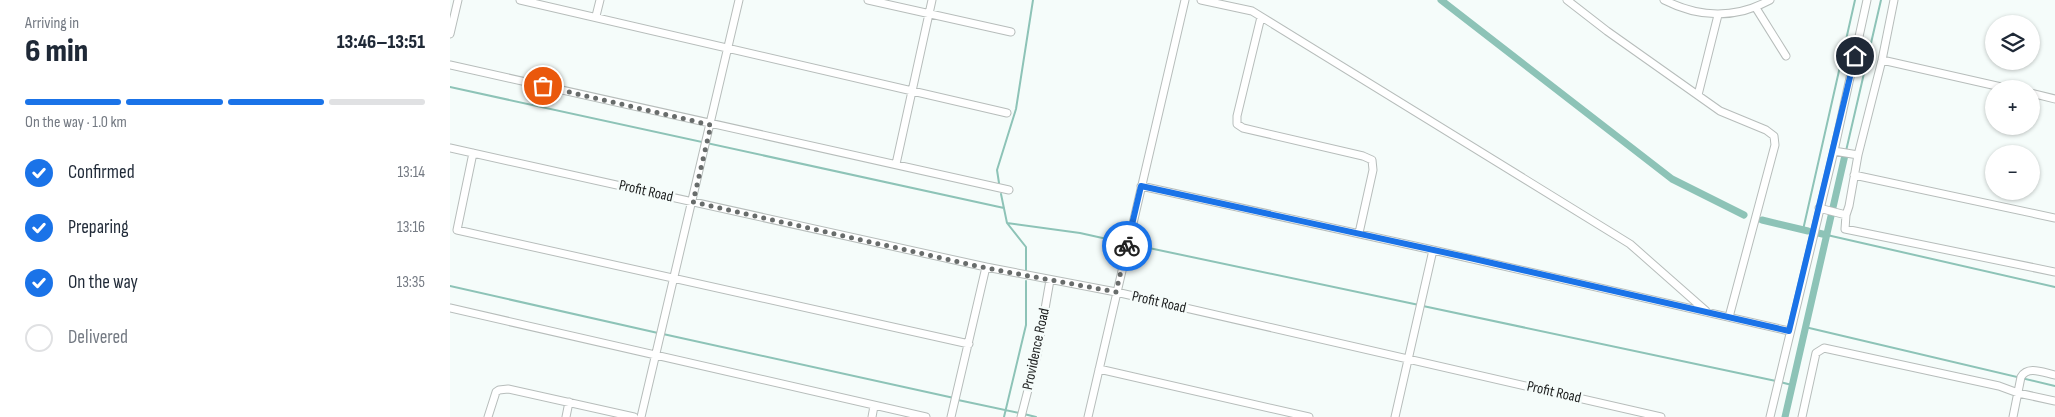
<!DOCTYPE html>
<html lang="en">
<head>
<meta charset="utf-8">
<style>
  :root { --surface:#fff; --page:#f2f2f3; --text:#1f2937; --muted:#747a83; --line:#e0e1e3; --accent:#1a73e8 }
  body { margin:0; font-family:"Sofia Sans Condensed",sans-serif; background:var(--page); color:var(--text); height:100vh; display:flex; flex-direction:column; font-size:19px; white-space:nowrap }
  * { box-sizing:border-box; margin:0 }
  p { font-size:16px; color:var(--muted) }
  .icon { flex:none; width:28px; height:28px; fill:none; stroke:currentColor; stroke-width:2; stroke-linecap:round; stroke-linejoin:round }
  .map { position:relative; flex:1; overflow:hidden }
  .side { display:flex; flex-direction:column; background:var(--surface); width:450px }
  .side>* { flex:none }
  .controls { position:absolute; left:1535px; top:15px; display:grid; gap:10px }
  .controls a { display:grid; place-items:center; width:55px; height:55px; border-radius:50%; background:var(--surface); box-shadow:0 1px 4px #0004; font-size:25px }
  .pin { position:absolute; display:grid; place-items:center; width:42px; height:42px; color:#fff; margin:-21px; border:2px solid #fff; border-radius:50%; box-shadow:0 1px 5px #0007 }
  .courier { position:absolute; display:grid; place-items:center; width:50px; height:50px; margin:-25px; border:4px solid #1a73e8; border-radius:50%; background:#fff; color:#222; box-shadow:0 1px 6px #0007 }
  .head em { font-style:normal; font-weight:800 }
  .head div { display:flex; flex-direction:column-reverse }
  .head { display:flex; align-items:center; justify-content:space-between; height:85px; padding:0 25px }
  h1 { font-size:32px; font-weight:800; line-height:38px }
  .bar { display:grid; grid-template-columns:repeat(4,1fr); gap:8px 5px; align-content:center; height:60px; padding:0 25px }
  .bar i { height:6px; border-radius:4px; background:var(--line) }
  .bar .active { background:var(--accent) }
  .bar p { grid-column:span 4 }
  ol { padding:0 25px; list-style:none }
  li { display:flex; align-items:center; gap:15px; height:55px }
  li p { margin-inline-start:auto }
  li .icon { padding:5px; border-radius:50%; background:var(--accent); color:#fff; stroke-width:4 }
  li:last-child { color:var(--muted) }
  li i { width:28px; height:28px; border:2px solid var(--line); border-radius:50% }
  main { display:flex; flex:1; min-height:0 }
  .map>svg:first-child { display:block }
</style>
</head>
<body>
<main>
<section class="side">
<div class="head"><div><h1>6 min</h1><p>Arriving in</p></div><em>13:46–13:51</em></div>
<div class="bar"><i class="active"></i><i class="active"></i><i class="active"></i><i></i><p>On the way · 1.0 km</p></div>
<ol>
<li><svg class="icon" aria-label="check" viewBox="0 0 24 24"><path d="M5 12l5 5 9-10"/></svg>Confirmed<p>13:14</p></li>
<li><svg class="icon" aria-label="check" viewBox="0 0 24 24"><path d="M5 12l5 5 9-10"/></svg>Preparing<p>13:16</p></li>
<li><svg class="icon" aria-label="check" viewBox="0 0 24 24"><path d="M5 12l5 5 9-10"/></svg>On the way<p>13:35</p></li>
<li><i></i>Delivered</li>
</ol>
</section>
<div class="map">
<svg width="1605" height="417" viewBox="0 0 1605 417">
  <rect width="100%" height="100%" fill="#f5fcfa"/>
  <g fill="none" stroke-linecap="round" stroke-linejoin="round">
    <path stroke="#8dc3b7" stroke-width="2" d="M0,87L554,208
      M1396,151L1431,0
      M549,183L547,170L566,109L583,0
      M551,194L557,223L576,247V270
      M557,223L630,233L675,243
      M1353,230L1405,0
      M1377,235L1605,287
      M680,244L969,305
      M0,286L208,333
      M973,306L1326,381
      M1355,327L1605,386
      M213,334L504,398
      M1330,382L1342,385
      M508,400L569,413
      M574,414L586,417
      M554,417L576,325V281"/>
    <path stroke="#8dc3b7" stroke-width="7" d="M991,0L1222,179L1294,215
      M1312,220L1358,231
      M1368,233L1377,235
      M1335,417L1395,155"/>
    <defs>
      <path id="minor" d="M70,0L557,113
        M418,0L561,32
        M751,0L802,11L1180,244L1256,311
        M1117,0L1157,31L1270,111L1316,130L1324,136L1325,145L1279,317
        M1214,0C1249,18 1286,19 1320,0
        M1444,0L1432,60L1408,155L1399,206L1396,215L1395,229L1605,272
        M1306,8L1336,56
        M146,16L150,0
        M811,17L787,116V124L793,128L913,156L922,160L923,170L909,233
        M0,34L8,0
        M1432,60L1560,89
        M0,65L559,190
        M1581,93L1605,99
        M1248,95L1268,15
        M0,148L536,267L666,292L1211,417
        M1384,151L1408,155
        M23,153L7,230L519,344
        M446,164L482,0
        M1404,175L1605,218
        M691,186L983,250L1339,331
        M1369,208L1396,215
        M0,308L476,417
        M649,369L859,417
        M38,417L46,392L49,390L58,389L184,417
        M116,417L119,402
        M191,417L289,0
        M422,417L424,406
        M501,417L536,267
        M571,417L587,355L600,280
        M638,417L735,0
        M945,417L983,250
        M1320,417L1384,151L1417,0
        M1352,417L1366,353L1374,348L1549,386L1568,393L1605,401
        M1563,417L1571,377C1578,365 1594,373 1605,375"/>
    </defs>
    <use href="#minor" stroke="#b7bdbb" stroke-width="9"/>
    <use href="#minor" stroke="#fff" stroke-width="7"/>
  </g>
  <g fill="none" stroke-linecap="round" stroke-linejoin="round">
    <path stroke="#686c6b" stroke-width="5" stroke-dasharray="0 9" d="M93,86L261,125L243,202L536,268L666,292L677,246"/>
    <path stroke="#1a73e8" stroke-width="6" d="M677,246L691,186L1020,258L1339,331L1405,56"/>
  </g>
  <g text-anchor="middle" dominant-baseline="central" stroke-width="5" stroke-linejoin="round" paint-order="stroke">
    <g font-size="15" fill="#1c1e1e" stroke="#f5fcfa">
      <text transform="translate(196 191) rotate(13)">Profit Road</text>
      <text transform="translate(709 302) rotate(13)">Profit Road</text>
      <text transform="translate(586 349) rotate(-78)">Providence Road</text>
      <text transform="translate(1104 392) rotate(13)">Profit Road</text>
    </g>
  </g>
</svg>
<div class="controls">
<a><svg class="icon" aria-label="layers" viewBox="0 0 24 24"><path d="M12 4l9 5-9 5-9-5zM3 14l9 5 9-5"/></svg></a>
<a>+</a>
<a>−</a>
</div>
<div class="pin" style="left:93px;top:86px;background:#ea580c"><svg class="icon" aria-label="bag" viewBox="0 0 24 24"><path d="M5 8h14l-1 12H6zM9 8a3 3 0 0 1 6 0"/></svg></div>
<div class="pin" style="left:1405px;top:56px;background:#1f2937"><svg class="icon" aria-label="home" viewBox="0 0 24 24"><path d="M3 11l9-7 9 7M6 9v11h12V9"/></svg></div>
<div class="courier" style="left:677px;top:246px"><svg class="icon" aria-label="bike" viewBox="0 0 24 24"><circle cx="6" cy="16" r="4"/><circle cx="18" cy="16" r="4"/><path d="M6 16l4-8h5l3 8M10 8l3 8H6M13 5h3"/></svg></div>
</div>
</main>
</body>
</html>
